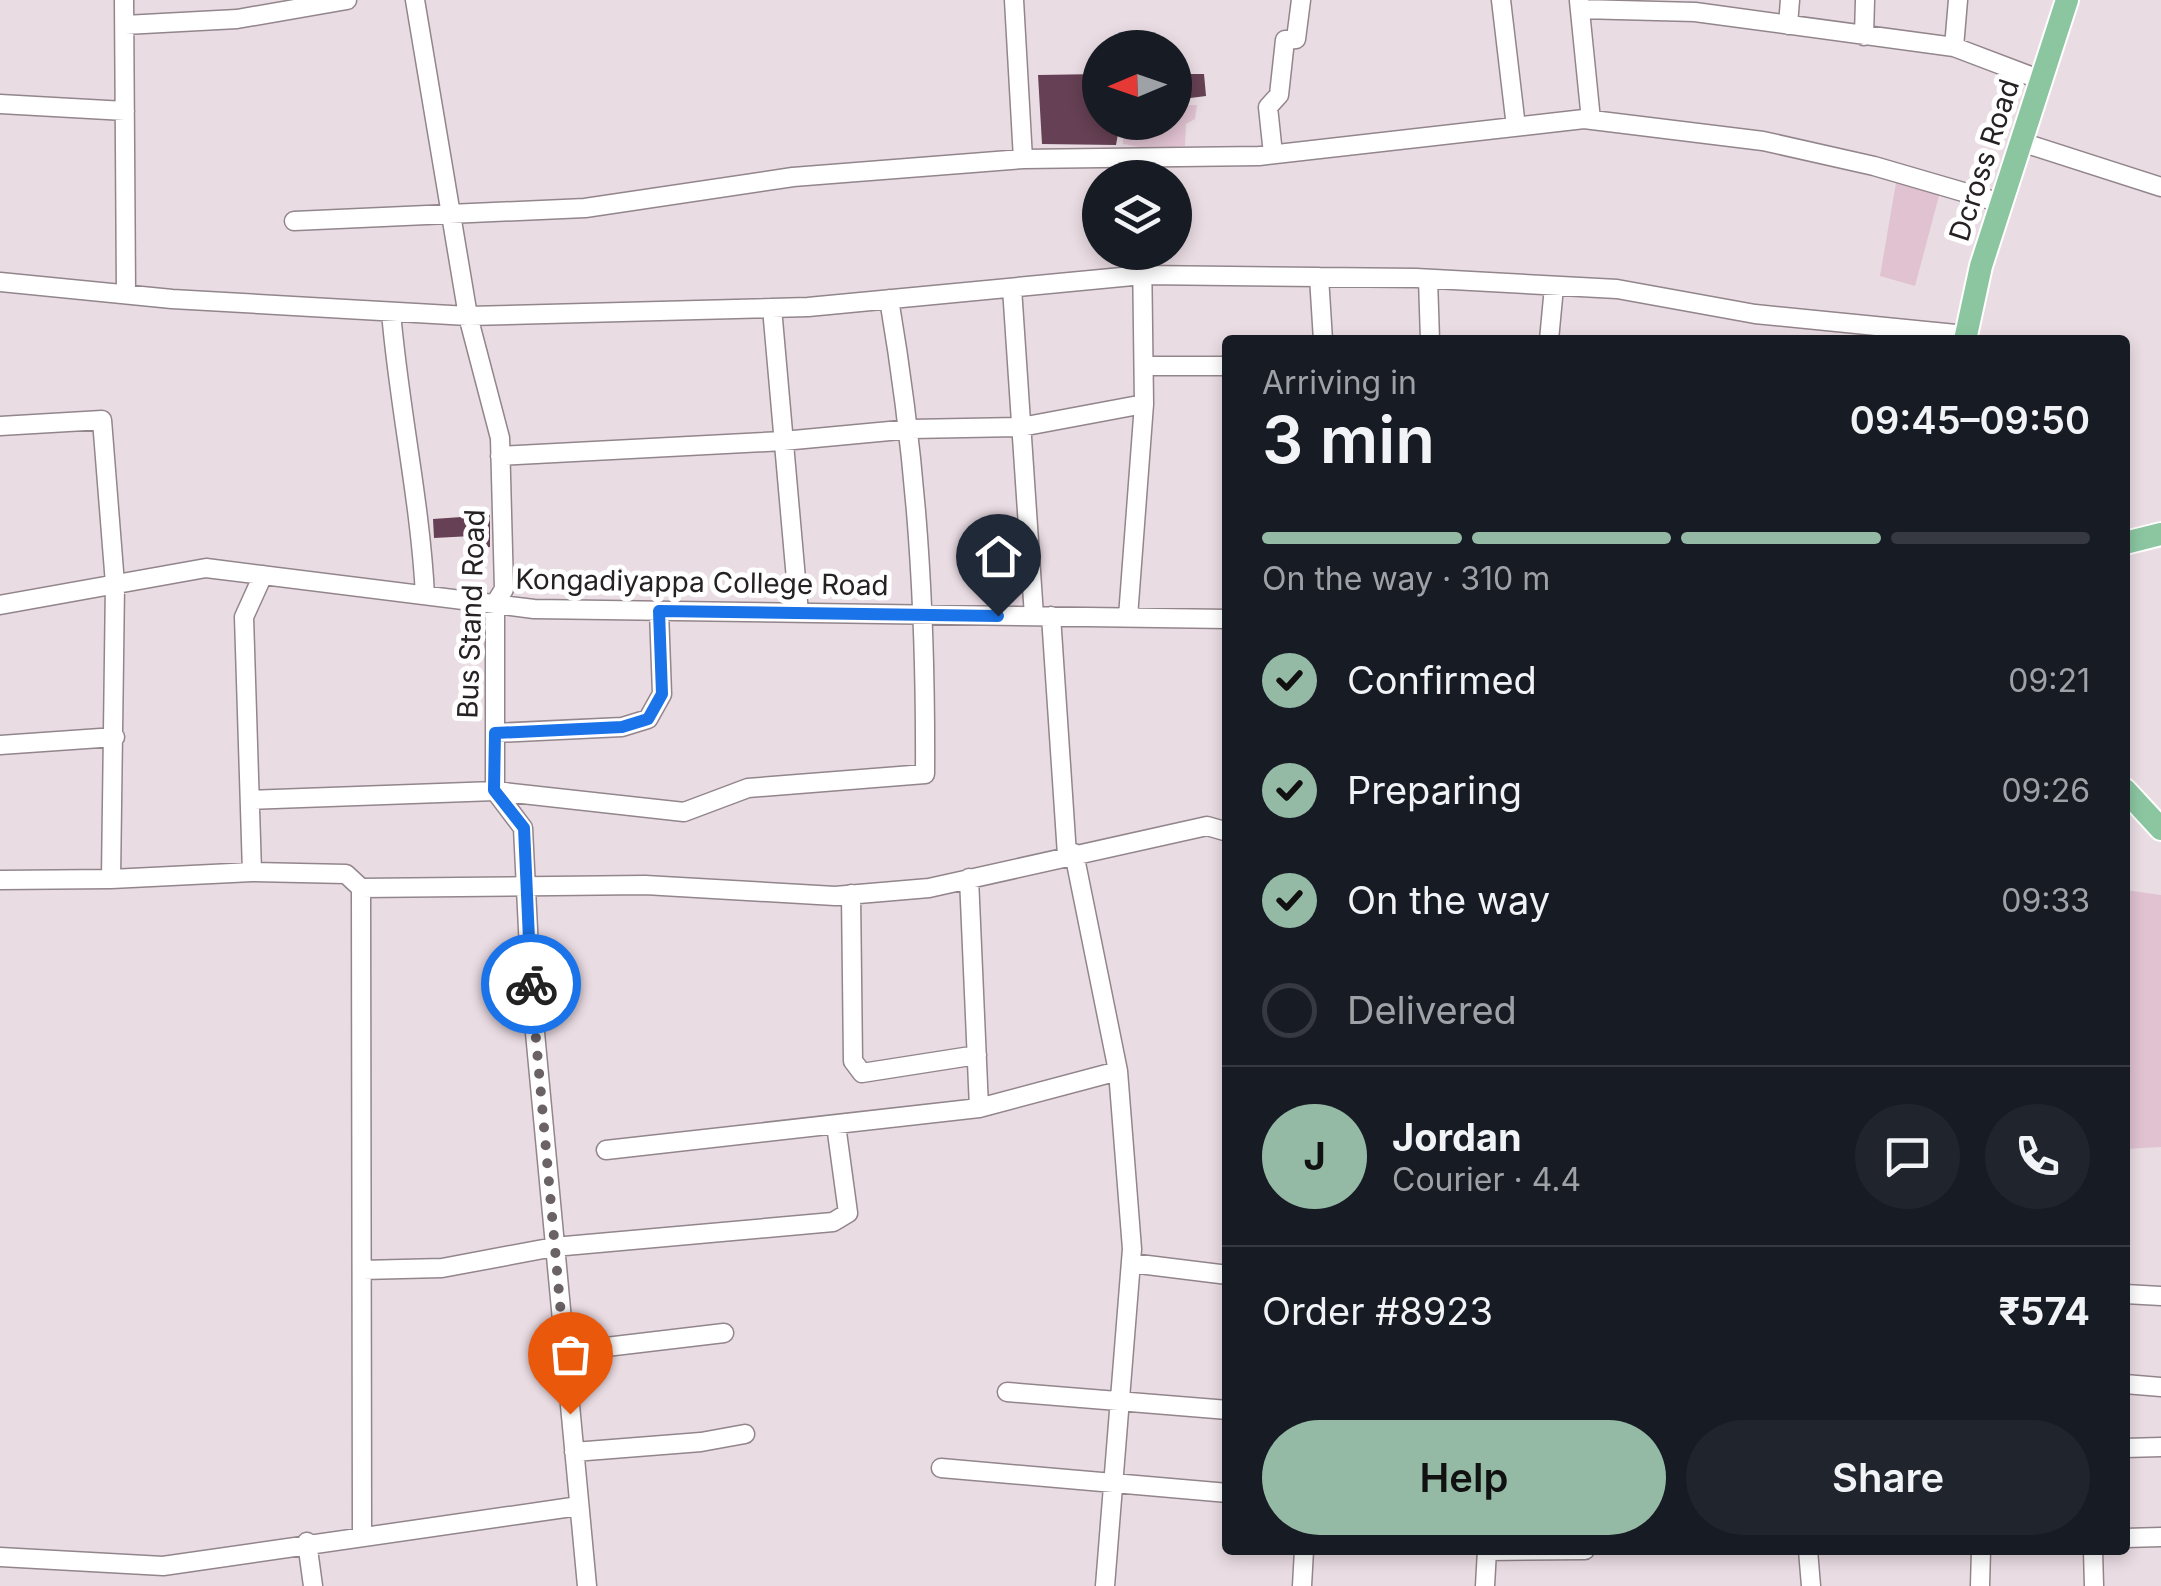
<!DOCTYPE html>
<html lang="en">
<head>
<meta charset="utf-8">
<style>
  :root { --surface:#171b24; --page:#20242c; --text:#f1f3f6; --muted:#9ea1a6; --line:#363941; --accent:#94b9a5 }
  body { margin:0; font-family:Inter,sans-serif; background:var(--page); color:var(--text); height:100vh; display:flex; flex-direction:column; font-size:38px; white-space:nowrap }
  * { box-sizing:border-box; margin:0 }
  p { font-size:32px; color:var(--muted) }
  .icon { flex:none; width:55px; height:55px; fill:none; stroke:currentColor; stroke-width:2; stroke-linecap:round; stroke-linejoin:round }
  .map { position:relative; flex:1; overflow:hidden }
  .side { position:absolute; left:1222px; top:335px; width:908px; height:1220px; display:flex; flex-direction:column; background:var(--surface); border-radius:10px; box-shadow:0 5px 15px #0003 }
  .side>* { flex:none }
  .needle { width:65px; rotate:268deg }
  .buttons { position:absolute; left:1082px; top:30px; display:grid; gap:20px }
  .buttons a { display:grid; place-items:center; width:110px; height:110px; border-radius:50%; background:var(--surface); box-shadow:0 5px 15px #0003; font-size:50px }
  .pin { position:absolute; display:grid; place-items:center; width:85px; height:85px; color:#fff; margin:-102px -42px; border-radius:50% 50% 50% 0; rotate:-45deg; box-shadow:0 0 10px #0007 }
  .pin .icon { rotate:45deg }
  .courier { position:absolute; display:grid; place-items:center; width:100px; height:100px; margin:-50px; border:8px solid #1a73e8; border-radius:50%; background:#fff; color:#222; box-shadow:0 2px 12px #0007 }
  .headline em { font-style:normal; font-weight:600 }
  .headline div { display:flex; flex-direction:column-reverse }
  .headline { display:flex; align-items:center; justify-content:space-between; height:170px; padding:0 40px }
  h1 { font-size:65px; font-weight:600; line-height:75px }
  .bar { display:grid; grid-template-columns:repeat(4,1fr); gap:15px 10px; align-content:center; height:120px; padding:0 40px }
  .bar i { height:12px; border-radius:8px; background:var(--line) }
  .bar .current { background:var(--accent) }
  .bar p { grid-column:span 4 }
  .line { display:flex; align-items:center; gap:25px; padding:0 40px; border-top:2px solid var(--line) }
  .line div { flex:1 }
  .round { display:grid; place-items:center; flex:none; width:105px; height:105px; border-radius:52px; background:var(--page) }
  ol { padding:0 40px; list-style:none }
  li { display:flex; align-items:center; gap:30px; height:110px }
  li p { margin-inline-start:auto }
  li .icon { padding:10px; border-radius:50%; background:var(--accent); color:#111; stroke-width:4 }
  li:last-child { color:var(--muted) }
  li i { width:55px; height:55px; border:5px solid var(--line); border-radius:50% }
  .primary-button { display:flex; gap:20px; margin-top:auto; padding:20px 40px }
  .primary-button a { flex:1; height:115px; border-radius:60px; background:var(--accent); color:#111; font-size:40px; font-weight:600; line-height:115px; text-align:center }
  .primary-button a+a { background:var(--page); color:var(--text) }
  .map>svg:first-child { display:block }
</style>
</head>
<body>
<div class="map">
<svg width="2161" height="1586" viewBox="0 0 2161 1586">
  <rect width="100%" height="100%" fill="#eadce3"/>
  <path fill="#e0c2d1" d="M1197,105L1195,119L1186,124L1185,146L1151,149L1123,144V123L1175,122V106Z
    M1897,177L1940,192L1915,286L1880,276Z
    M2125,890L2161,895V1147L2125,1149Z"/>
  <path fill="#664054" d="M1100,74V122H1120L1116,145L1042,144L1038,75Z
    M1175,74H1204L1206,96L1175,100Z
    M490,515V547L473,548L472,536L434,538L433,519Z"/>
  <g fill="none" stroke-linecap="round" stroke-linejoin="round">
    <defs>
      <path id="minor" d="M124,0L126,294
        M415,0L468,316L500,438L504,589L495,604V791L523,828L531,990L587,1586
        M1014,0L1023,159
        M1501,0L1516,127
        M1579,1L1591,120
        M1580,9L1695,12L1954,47L2041,80
        M125,25L237,19L347,0
        M1788,25L1790,0
        M1864,36L1865,0
        M1954,47L1958,0
        M0,104L125,111
        M2021,142L2161,187
        M1273,154L1268,107L1279,95L1285,40L1296,39L1301,0
        M294,221L585,208L793,177L1023,159L1259,156L1584,119L1763,141L1874,166L2001,203
        M1319,277L1323,340
        M1428,279L1430,340
        M0,282L172,299L468,316L808,307L1143,275L1416,278L1617,289L1755,314L1966,335
        M1012,288L1034,616
        M772,308L799,613
        M391,312C399,408 420,499 425,595
        M1549,340L1554,287
        M1144,366H1228
        M0,426L102,420L115,584L111,879L0,880
        M500,456L783,441L911,429L1021,427L1144,404
        M0,605L206,568L534,609L1228,619
        M1051,616L1067,855
        M1128,617L1144,404L1142,252
        M495,733L622,727L648,719L662,694L659,611
        M0,745L115,737
        M250,800L495,791L684,812L748,788L925,774C926,608 917,463 889,299
        M1074,853L1118,1071
        M252,872L244,617L263,575
        M969,878L979,1108
        M111,879L252,872L346,874L361,888L362,1535
        M361,888L645,885L835,896L929,888L1207,826L1228,832
        M851,894L853,1061L862,1073L977,1055
        M606,1150L979,1108L1118,1071L1132,1249L1105,1586
        M1131,1263L1228,1275
        M362,1270L442,1268L554,1247L833,1222L848,1213L836,1125
        M2125,1294L2161,1296
        M564,1352L724,1333
        M2125,1384L2161,1387
        M1007,1392L1228,1410
        M2125,1448L2161,1447
        M574,1452L701,1442L745,1434
        M941,1468L1228,1493
        M2125,1538L2161,1537
        M307,1542L313,1586
        M1808,1550L1811,1586
        M2093,1550L2094,1586
        M1487,1551L1585,1550
        M0,1557L163,1566L579,1506
        M1302,1586L1304,1550
        M1485,1586L1487,1550
        M1980,1586L1981,1550"/>
      <path id="major" d="M1965,340L1981,266L2067,0
        M2125,543L2161,534
        M2125,790L2161,829"/>
    </defs>
    <use href="#minor" stroke="#92858b" stroke-width="21"/>
    <use href="#major" stroke="#fff" stroke-width="26"/>
    <use href="#minor" stroke="#fff" stroke-width="18"/>
    <use href="#major" stroke="#8bc6a1" stroke-width="22"/>
  </g>
  <g fill="none" stroke-linecap="round" stroke-linejoin="round">
    <path stroke="#6b6266" stroke-width="10" stroke-dasharray="0 18" d="M531,984L570,1414"/>
    <path stroke="#1a73e8" stroke-width="12" d="M531,984L524,828L494,790L495,733L622,727L648,719L662,694L659,611L998,616"/>
  </g>
  <g text-anchor="middle" dominant-baseline="central" stroke-width="10" stroke-linejoin="round" paint-order="stroke">
    <g font-size="28" fill="#262123" stroke="#fff">
      <text transform="translate(1984 160) rotate(-72)">Dcross Road</text>
      <text transform="translate(702 582) rotate(1)">Kongadiyappa College Road</text>
      <text transform="translate(471 614) rotate(-88)">Bus Stand Road</text>
    </g>
  </g>
</svg>
<div class="buttons">
<a><svg class="needle" viewBox="-14 -14 28 28"><path d="M0-13l5 13h-10z" fill="#e53935"/><path d="M0 13l5-13h-10z" fill="#9ea1a6"/></svg></a>
<a><svg class="icon" aria-label="layers" viewBox="0 0 24 24"><path d="M12 4l9 5-9 5-9-5zM3 14l9 5 9-5"/></svg></a>
</div>
<div class="pin" style="left:570px;top:1414px;background:#ea580c"><svg class="icon" aria-label="bag" viewBox="0 0 24 24"><path d="M5 8h14l-1 12H6zM9 8a3 3 0 0 1 6 0"/></svg></div>
<div class="pin" style="left:998px;top:616px;background:#1f2937"><svg class="icon" aria-label="home" viewBox="0 0 24 24"><path d="M3 11l9-7 9 7M6 9v11h12V9"/></svg></div>
<div class="courier" style="left:531px;top:984px"><svg class="icon" aria-label="bike" viewBox="0 0 24 24"><circle cx="6" cy="16" r="4"/><circle cx="18" cy="16" r="4"/><path d="M6 16l4-8h5l3 8M10 8l3 8H6M13 5h3"/></svg></div>
<section class="side">
<div class="headline"><div><h1>3 min</h1><p>Arriving in</p></div><em>09:45–09:50</em></div>
<div class="bar"><i class="current"></i><i class="current"></i><i class="current"></i><i></i><p>On the way · 310 m</p></div>
<ol>
<li><svg class="icon" aria-label="check" viewBox="0 0 24 24"><path d="M5 12l5 5 9-10"/></svg>Confirmed<p>09:21</p></li>
<li><svg class="icon" aria-label="check" viewBox="0 0 24 24"><path d="M5 12l5 5 9-10"/></svg>Preparing<p>09:26</p></li>
<li><svg class="icon" aria-label="check" viewBox="0 0 24 24"><path d="M5 12l5 5 9-10"/></svg>On the way<p>09:33</p></li>
<li><i></i>Delivered</li>
</ol>
<div class="line" style="height:180px"><b class="round" style="background:var(--accent);color:#111">J</b><div><b>Jordan</b><p>Courier · 4.4</p></div><a class="round"><svg class="icon" aria-label="chat" viewBox="0 0 24 24"><path d="M4 5h16v11H9l-5 4z"/></svg></a><a class="round"><svg class="icon" aria-label="phone" viewBox="0 0 24 24"><path d="M5 4h4l2 5-3 2q2 4 5 5l2-3 5 2v4C11 20 4 13 5 4z"/></svg></a></div>
<div class="line" style="height:130px"><div>Order #8923</div><b>₹574</b></div>
<div class="primary-button"><a>Help</a><a>Share</a></div>
</section>
</div>
</body>
</html>
